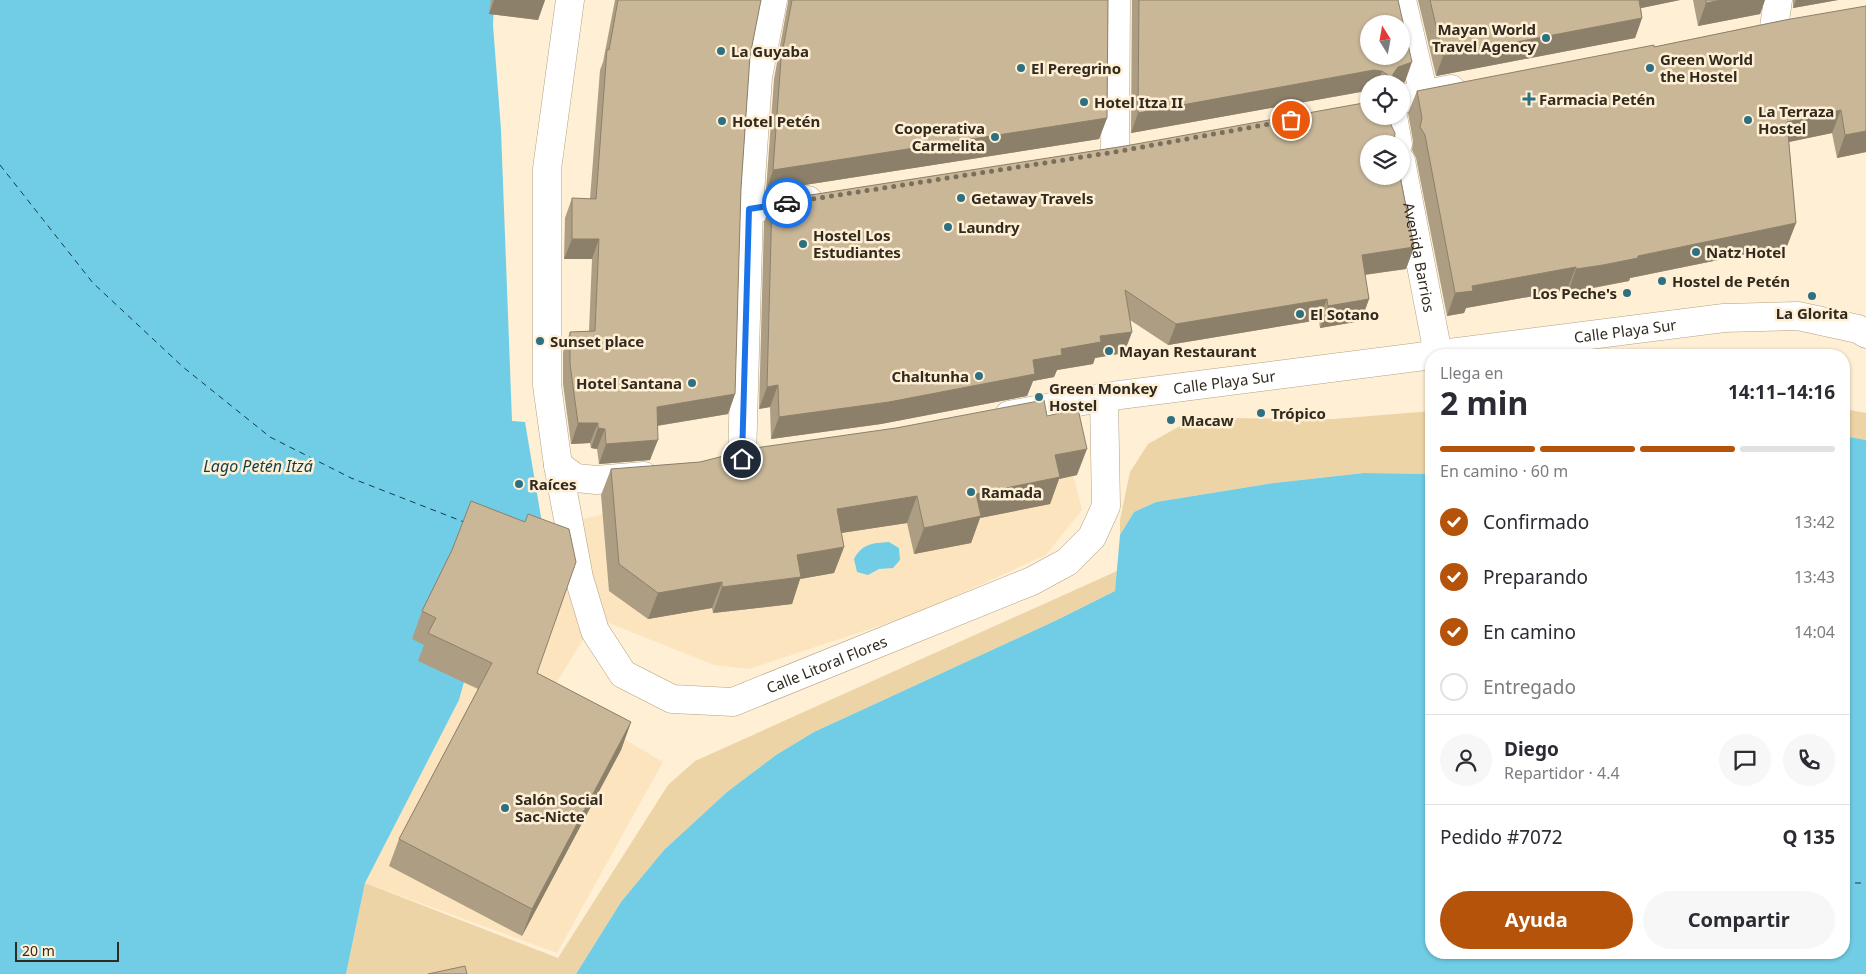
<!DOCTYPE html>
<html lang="es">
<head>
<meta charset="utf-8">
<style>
  :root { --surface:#fff; --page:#f7f7f7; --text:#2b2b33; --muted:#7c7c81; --line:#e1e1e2; --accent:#b45309 }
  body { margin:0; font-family:"Noto Sans",sans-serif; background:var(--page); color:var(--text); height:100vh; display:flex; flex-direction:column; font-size:19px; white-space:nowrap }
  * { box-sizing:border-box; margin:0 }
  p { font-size:16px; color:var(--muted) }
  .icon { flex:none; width:28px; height:28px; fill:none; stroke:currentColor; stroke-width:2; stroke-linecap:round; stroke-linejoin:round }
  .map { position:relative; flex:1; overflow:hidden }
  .details { position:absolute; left:1425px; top:349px; width:425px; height:610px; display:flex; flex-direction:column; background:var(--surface); border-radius:20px; box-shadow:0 1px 4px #0004 }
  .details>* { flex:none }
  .needle { width:32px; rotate:349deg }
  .controls { position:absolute; left:1360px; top:15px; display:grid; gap:10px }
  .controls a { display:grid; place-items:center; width:50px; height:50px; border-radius:50%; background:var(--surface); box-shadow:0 1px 4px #0004; font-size:25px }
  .scale { position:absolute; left:15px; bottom:12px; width:104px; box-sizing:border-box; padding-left:5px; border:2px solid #312a1e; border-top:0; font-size:14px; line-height:18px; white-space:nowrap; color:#312a1e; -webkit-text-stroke:4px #feefd5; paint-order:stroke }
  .pin { position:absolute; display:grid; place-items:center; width:42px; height:42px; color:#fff; margin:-21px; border:2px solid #fff; border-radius:50%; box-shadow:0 1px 5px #0007 }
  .courier { position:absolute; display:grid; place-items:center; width:50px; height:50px; margin:-25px; border:4px solid #1a73e8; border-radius:50%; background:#fff; color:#222; box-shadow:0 1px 6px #0007 }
  .headline em { font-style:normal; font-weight:700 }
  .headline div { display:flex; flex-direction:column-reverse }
  .headline { display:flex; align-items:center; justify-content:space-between; height:85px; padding:0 15px }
  h1 { font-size:32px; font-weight:700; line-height:38px }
  .bar { display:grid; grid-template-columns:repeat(4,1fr); gap:8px 5px; align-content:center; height:60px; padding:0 15px }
  .bar i { height:6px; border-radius:4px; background:var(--line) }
  .bar .selected { background:var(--accent) }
  .bar p { grid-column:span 4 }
  .line { display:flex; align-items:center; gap:12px; padding:0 15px; border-top:1px solid var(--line) }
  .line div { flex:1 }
  .round { display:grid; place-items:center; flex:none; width:52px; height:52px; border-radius:26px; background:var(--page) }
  ol { padding:0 15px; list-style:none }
  li { display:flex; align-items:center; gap:15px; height:55px }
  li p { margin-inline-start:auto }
  li .icon { padding:5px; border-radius:50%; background:var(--accent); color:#fff; stroke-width:4 }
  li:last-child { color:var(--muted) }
  li i { width:28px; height:28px; border:2px solid var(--line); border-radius:50% }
  .cta { display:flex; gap:10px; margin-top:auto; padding:10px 15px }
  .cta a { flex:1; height:58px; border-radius:30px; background:var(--accent); color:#fff; font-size:20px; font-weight:700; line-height:58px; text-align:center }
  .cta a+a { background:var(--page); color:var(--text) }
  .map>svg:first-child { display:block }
</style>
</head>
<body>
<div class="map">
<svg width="1866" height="974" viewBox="0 0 1866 974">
  <rect width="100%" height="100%" fill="#feefd5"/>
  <path fill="#fce5be" d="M1062,431L1082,510L1046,555L918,613L749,669L714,665L596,618L549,695L663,762L557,953L365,883L459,700L504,540L543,529L615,511Z"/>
  <path fill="#edd4a7" d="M1844,409L1866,413V440L1844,436Z
    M1431,411V474L1364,473L1274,483L1156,502L1134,512L1120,535V520L1130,472L1148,444L1180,426L1221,418L1334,419Z
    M1117,571L1115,591L1057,620L814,732L776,755L727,792L664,850L621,902L576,974H346L365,883L558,958L668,785L695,761Z"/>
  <path fill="#70cde5" d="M0,0H494L493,25L501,130L512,421L525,422L543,529L504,540L459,700L365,883L346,974H0Z
    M1844,436L1866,440V974H576L621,902L664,850L727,792L776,755L814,732L1057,620L1115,591L1120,535L1134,512L1156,502L1274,483L1364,473L1431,474V952H1844Z
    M889,542L899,548L900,560L893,568L879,569L868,575L857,572L854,559C862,544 872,543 889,542Z"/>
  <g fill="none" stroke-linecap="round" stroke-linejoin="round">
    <path stroke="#123d48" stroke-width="1" stroke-dasharray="6 5" stroke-linecap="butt" d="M0,165L93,283L183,367L270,437L351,478L464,522
      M1844,883H1866"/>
    <defs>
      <g id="minor">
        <path id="s1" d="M570,0L547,169V385L558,465L579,578L595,631L623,674L672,699L733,702L1032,581L1067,562L1092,537L1106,506L1104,397"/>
        <path d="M1402,0L1424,95"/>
        <path d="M1774,27L1778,0"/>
        <path d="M1401,99L1451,89"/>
        <path d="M1393,116L1398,144"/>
        <path d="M1115,152L1116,0"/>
        <path id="s2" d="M1401,161L1438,354"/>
        <path d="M749,209L808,200"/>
        <path id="s3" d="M1009,415L1104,397L1724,318L1798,316L1858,329L1866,334"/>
        <path d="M742,459L749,209L758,77L773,0"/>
        <path d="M558,465L576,478L596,480L644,476"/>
      </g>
    </defs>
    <use href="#minor" stroke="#b4a283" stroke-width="29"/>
    <use href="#minor" stroke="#fff" stroke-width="28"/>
  </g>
  <path fill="#ad9d83" d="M491,0H545L538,20L489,14Z
    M615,0H761L750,56L741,188L735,394L728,414L657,426L650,460L599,464L597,449L591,448L590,443L571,444L563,384V352L570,332L589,331L592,259H564L565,218L572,198L590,199L600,70L603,62Z
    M788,0H1108L1107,118L1099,139L766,191L774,79L788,2Z
    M1132,0H1398L1405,82L1401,84H1369L1366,91L1131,133Z
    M1418,0H1680L1641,8L1642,18L1635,38L1436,76Z
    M1693,0H1765L1760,14L1698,26Z
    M1793,0H1838L1793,8Z
    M1785,20L1866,152L1837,158L1832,133L1789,142L1796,223L1787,246L1630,278L1629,281L1594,288L1568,292L1567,290L1466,308L1464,313L1447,316L1416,158L1412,150L1413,141L1408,113L1417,91L1654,47Z
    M1394,142L1414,247L1406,269L1365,275L1369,299L1361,321L1320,328L1319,320L1168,345L1130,320L1132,332L1124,353L1095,358L1093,364L1057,370L1054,377L1033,381L1027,396L881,424L771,439L770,407L759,409L764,222L772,201L1125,146Z
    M1047,416L1077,475L1059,479L1050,504L980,518L971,543L914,554L907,523L841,533L844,547L834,573L800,579L792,604L713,613L712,608L648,619L609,591L601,495L611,469L700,462Z
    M452,550L537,673L631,722L621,750L522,936L389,866L399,839L478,689L418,661L424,645L412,639L422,611Z"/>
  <path fill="#8d806a" d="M494,0H545L538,20L489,14Z
    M1636,0H1680L1632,10Z
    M1722,0H1765L1760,14L1698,26L1706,3Z
    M1796,0H1838L1793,8Z
    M1642,18L1635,38L1436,76L1443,56Z
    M1412,62L1405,82L1401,84H1391L1393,74L1398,67Z
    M1374,70L1382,71L1378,84H1369V91H1366L1131,133L1138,113Z
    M1841,110L1832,133L1779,144L1787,122Z
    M1107,118L1099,139L766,191L773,170Z
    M1866,131V152L1837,158L1845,135Z
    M1796,223L1787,246L1630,278L1629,281L1568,292L1576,269L1638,256Z
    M572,239H599L592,259H564Z
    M1414,247L1406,269L1354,276L1362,255Z
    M1576,267L1567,290L1466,308L1464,313L1447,316L1455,293L1472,286Z
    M1327,299L1319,320L1168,345L1176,324Z
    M1369,299L1361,321L1320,328L1328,306Z
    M1132,332L1124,353L1095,358L1093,364L1057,370L1054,377L1033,381L1027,396L881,424L771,439L779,417L1033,360L1061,349L1100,336Z
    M778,385L770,407L759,409L767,387Z
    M735,394L728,414L649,427L657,407Z
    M578,423H598L590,443L571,444Z
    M598,428L605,429L597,449L591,448Z
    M658,440L650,460L599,464L606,444Z
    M1087,449L1077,475L1059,479L1050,504L980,518L971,543L914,554L924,528L976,494L1055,455Z
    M917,496L907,523L828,535L837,509Z
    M844,547L834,573L800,579L792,604L713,613L722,587L797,555Z
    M722,582L712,608L648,619L658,593Z
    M631,722L621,750L522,936L532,909Z"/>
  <path fill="#c9b798" stroke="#8d806a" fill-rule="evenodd" d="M618,0H761L750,56L741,188L735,394L657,407L658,440L606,444L605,429L598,428V423H578L570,364V332L595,331L599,239H572V198L596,199L607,49L609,50Z
    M792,0H1108L1107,118L773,170L781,59Z
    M1139,0H1398L1412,62L1398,67L1393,74V82L1392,83L1389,76L1382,71L1374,70L1138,113ZM1369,24H1401V56H1369Z
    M1430,0H1639L1642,18L1443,56Z
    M1706,0H1722L1706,3Z
    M1866,6V131L1845,135L1841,110L1787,122L1796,223L1638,256V258L1603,265L1576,269V267L1472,286L1473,291L1455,293L1425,135L1420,127L1422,118L1417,91L1654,45V47L1785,20Z
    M1369,102V116H1389L1391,125L1395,133L1394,144H1369V176H1400L1414,247L1362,255L1369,299L1328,306L1327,299L1176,324L1125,290L1132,332L1100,336L1101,342L1061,349L1062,355L1033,360L1035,374L889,402L779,417L778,385L767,387L772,201L1125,146Z
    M1044,400L1047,416L1078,409L1087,449L1055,455L1060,477L976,494L981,516L924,528L917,496L837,509L844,547L797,555L801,577L722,587V582L658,593L619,564L611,469L700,462L755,448L896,428Z
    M471,501L525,522L528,514L569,529L576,562L537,673L631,722L532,909L399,839L492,663L428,633L436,618L422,611L452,550Z
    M465,966L467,974H428Z"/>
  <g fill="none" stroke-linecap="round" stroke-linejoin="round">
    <path stroke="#796f5e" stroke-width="5" stroke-dasharray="0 9" d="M787,203L1115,152L1291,120"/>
    <path stroke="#1a73e8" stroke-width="6" d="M742,459L749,209L787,203"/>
  </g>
  <g fill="#2c7081" stroke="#feefd5" stroke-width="2">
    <circle cx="1546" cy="38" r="5"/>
    <circle cx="721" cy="51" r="5"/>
    <circle cx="1021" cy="68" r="5"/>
    <circle cx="1650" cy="68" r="5"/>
    <path d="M1526.5 91.5h5v5h5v5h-5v5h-5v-5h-5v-5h5z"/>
    <circle cx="1084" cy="102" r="5"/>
    <circle cx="1748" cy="120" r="5"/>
    <circle cx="722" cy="121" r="5"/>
    <circle cx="995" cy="137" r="5"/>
    <circle cx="961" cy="198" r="5"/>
    <circle cx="948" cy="227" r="5"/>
    <circle cx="803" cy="244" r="5"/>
    <circle cx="1696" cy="252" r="5"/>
    <circle cx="1662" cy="281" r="5"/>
    <circle cx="1627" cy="293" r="5"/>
    <circle cx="1812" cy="296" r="5"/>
    <circle cx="1300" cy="314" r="5"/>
    <circle cx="540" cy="341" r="5"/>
    <circle cx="1109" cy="351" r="5"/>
    <circle cx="979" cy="376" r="5"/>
    <circle cx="692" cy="383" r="5"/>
    <circle cx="1039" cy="397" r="5"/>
    <circle cx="1261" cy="413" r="5"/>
    <circle cx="1171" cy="420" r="5"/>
    <circle cx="519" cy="484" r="5"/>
    <circle cx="971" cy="492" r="5"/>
    <circle cx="505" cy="808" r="5"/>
  </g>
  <g text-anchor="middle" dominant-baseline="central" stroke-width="5" stroke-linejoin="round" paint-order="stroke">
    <g font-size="15" font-weight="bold" fill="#312a1e" stroke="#feefd5" text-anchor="start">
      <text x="1536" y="29" text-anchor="end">Mayan World<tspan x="1536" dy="17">Travel Agency</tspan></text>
      <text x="731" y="51">La Guyaba</text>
      <text x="1660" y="59">Green World<tspan x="1660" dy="17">the Hostel</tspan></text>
      <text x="1031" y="68">El Peregrino</text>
      <text x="1539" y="99">Farmacia Petén</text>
      <text x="1094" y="102">Hotel Itza II</text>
      <text x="1758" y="111">La Terraza<tspan x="1758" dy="17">Hostel</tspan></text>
      <text x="732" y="121">Hotel Petén</text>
      <text x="985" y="128" text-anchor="end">Cooperativa<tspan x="985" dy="17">Carmelita</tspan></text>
      <text x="971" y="198">Getaway Travels</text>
      <text x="958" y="227">Laundry</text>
      <text x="813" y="235">Hostel Los<tspan x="813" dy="17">Estudiantes</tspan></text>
      <text x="1706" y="252">Natz Hotel</text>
      <text x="1672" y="281">Hostel de Petén</text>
      <text x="1617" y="293" text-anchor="end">Los Peche's</text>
      <text x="1812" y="313" text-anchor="middle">La Glorita</text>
      <text x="1310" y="314">El Sotano</text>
      <text x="550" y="341">Sunset place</text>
      <text x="1119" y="351">Mayan Restaurant</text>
      <text x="969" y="376" text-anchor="end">Chaltunha</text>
      <text x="682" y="383" text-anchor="end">Hotel Santana</text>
      <text x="1049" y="388">Green Monkey<tspan x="1049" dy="17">Hostel</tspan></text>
      <text x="1271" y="413">Trópico</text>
      <text x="1181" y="420">Macaw</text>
      <text x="529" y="484">Raíces</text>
      <text x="981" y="492">Ramada</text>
      <text x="515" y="799">Salón Social<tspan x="515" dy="17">Sac-Nicte</tspan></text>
    </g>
    <g font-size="15" fill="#312a1e" stroke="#feefd5">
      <text stroke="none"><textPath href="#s2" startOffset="98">Avenida Barrios</textPath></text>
      <text stroke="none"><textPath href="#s3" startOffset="622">Calle Playa Sur</textPath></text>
      <text stroke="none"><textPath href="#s3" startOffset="218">Calle Playa Sur</textPath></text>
      <text stroke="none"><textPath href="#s1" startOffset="906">Calle Litoral Flores</textPath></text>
    </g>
    <g font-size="16" font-style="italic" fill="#123d48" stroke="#feefd5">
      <text x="258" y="466">Lago Petén Itzá</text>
    </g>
  </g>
</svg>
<div class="controls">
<a><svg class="needle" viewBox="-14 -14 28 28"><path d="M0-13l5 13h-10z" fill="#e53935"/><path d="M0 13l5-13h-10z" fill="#7c7c81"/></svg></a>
<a><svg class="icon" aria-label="locate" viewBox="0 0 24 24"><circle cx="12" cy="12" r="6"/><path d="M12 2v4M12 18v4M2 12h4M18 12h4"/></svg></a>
<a><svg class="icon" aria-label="layers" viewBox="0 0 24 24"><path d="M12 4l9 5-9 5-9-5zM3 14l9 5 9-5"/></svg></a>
</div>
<div class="scale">20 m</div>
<div class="pin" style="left:1291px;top:120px;background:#ea580c"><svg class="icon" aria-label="bag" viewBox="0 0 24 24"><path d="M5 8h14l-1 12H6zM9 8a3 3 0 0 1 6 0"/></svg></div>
<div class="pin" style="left:742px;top:459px;background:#1f2937"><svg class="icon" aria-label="home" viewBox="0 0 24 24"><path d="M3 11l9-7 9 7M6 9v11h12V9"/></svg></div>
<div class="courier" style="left:787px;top:203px"><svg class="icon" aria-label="car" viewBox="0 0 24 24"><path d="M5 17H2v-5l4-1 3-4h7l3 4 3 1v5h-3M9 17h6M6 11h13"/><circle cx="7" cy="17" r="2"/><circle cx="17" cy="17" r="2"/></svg></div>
<section class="details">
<div class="headline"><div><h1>2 min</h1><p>Llega en</p></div><em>14:11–14:16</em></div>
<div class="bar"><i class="selected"></i><i class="selected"></i><i class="selected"></i><i></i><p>En camino · 60 m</p></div>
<ol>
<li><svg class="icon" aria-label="check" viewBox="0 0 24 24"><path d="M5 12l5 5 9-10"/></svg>Confirmado<p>13:42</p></li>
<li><svg class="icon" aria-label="check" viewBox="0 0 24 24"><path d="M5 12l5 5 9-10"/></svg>Preparando<p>13:43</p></li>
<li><svg class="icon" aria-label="check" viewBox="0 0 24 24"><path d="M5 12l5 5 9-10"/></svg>En camino<p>14:04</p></li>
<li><i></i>Entregado</li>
</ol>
<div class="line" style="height:90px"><a class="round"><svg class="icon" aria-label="person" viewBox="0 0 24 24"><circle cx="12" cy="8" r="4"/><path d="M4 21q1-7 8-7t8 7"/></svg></a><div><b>Diego</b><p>Repartidor · 4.4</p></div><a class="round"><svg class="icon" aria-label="chat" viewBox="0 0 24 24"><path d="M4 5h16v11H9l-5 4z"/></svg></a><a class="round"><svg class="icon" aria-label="phone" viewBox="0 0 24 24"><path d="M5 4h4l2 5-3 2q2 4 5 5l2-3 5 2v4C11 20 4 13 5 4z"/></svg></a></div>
<div class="line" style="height:65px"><div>Pedido #7072</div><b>Q 135</b></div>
<div class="cta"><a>Ayuda</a><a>Compartir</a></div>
</section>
</div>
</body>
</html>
